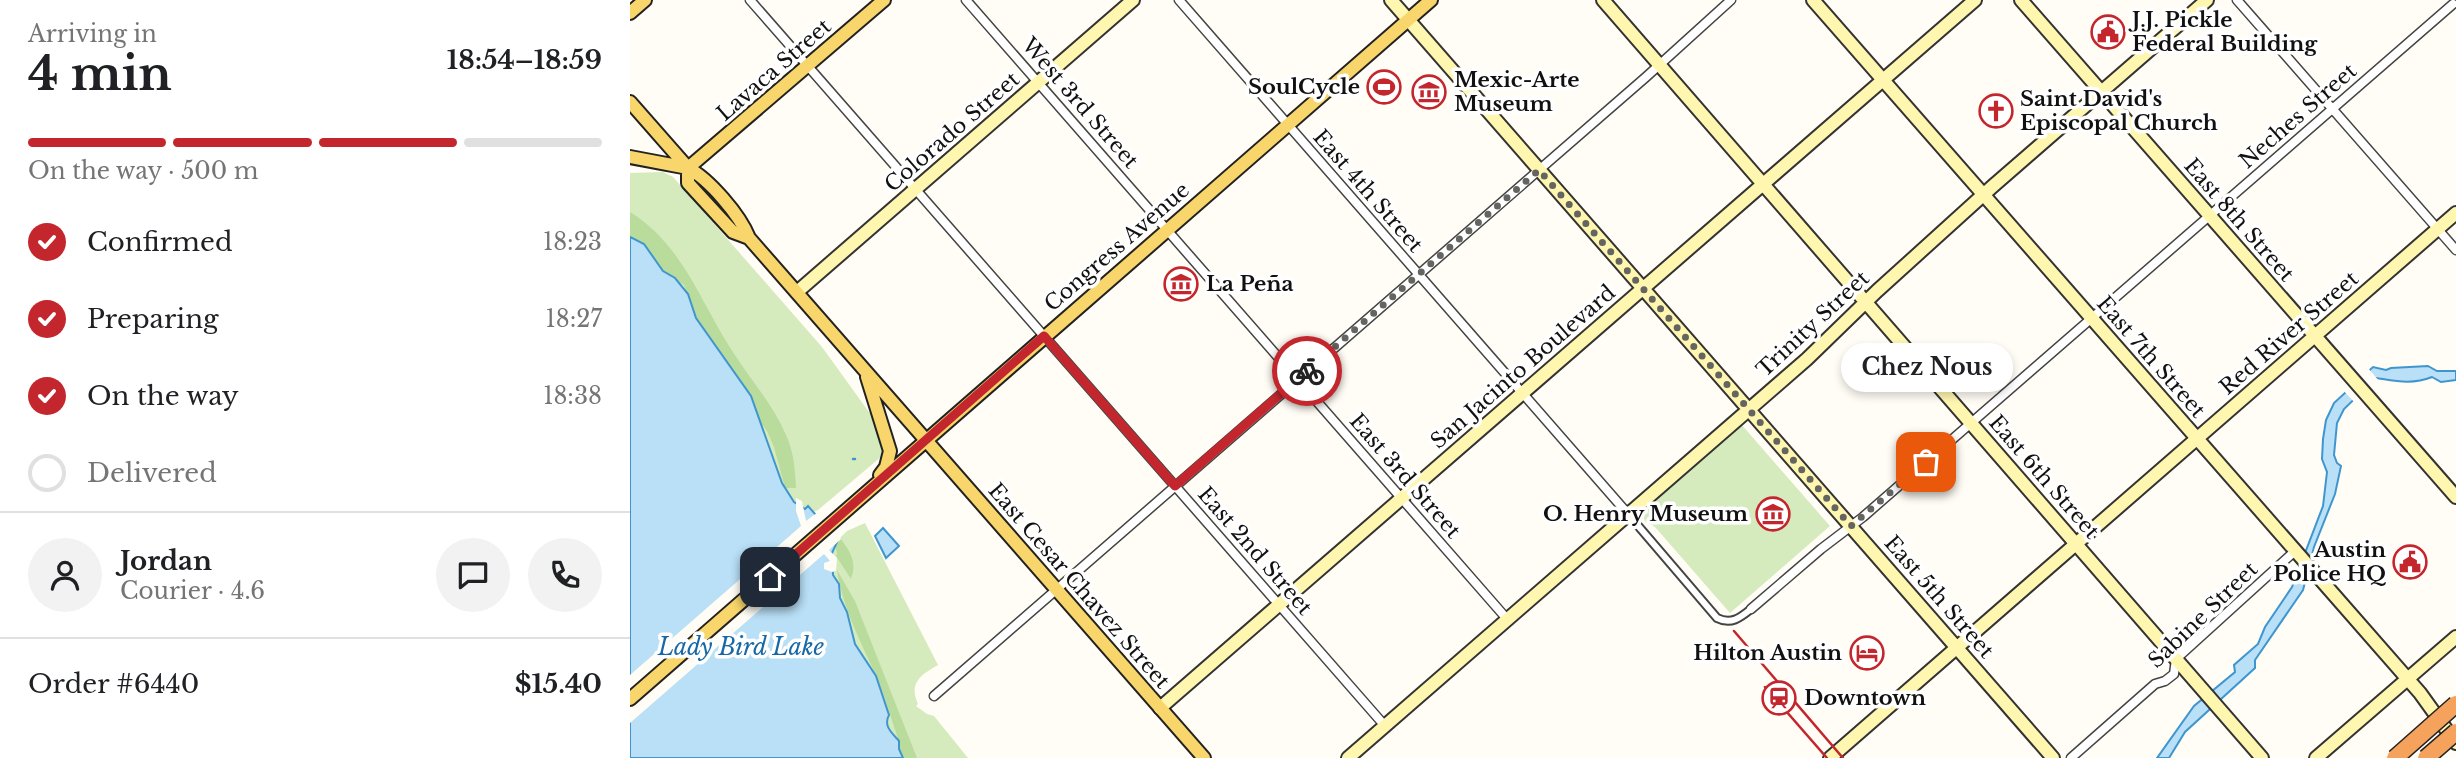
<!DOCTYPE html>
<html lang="en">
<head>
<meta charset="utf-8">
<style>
  :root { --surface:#fff; --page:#f2f2f2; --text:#202124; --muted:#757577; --line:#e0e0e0; --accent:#c4262e }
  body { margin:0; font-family:"Libre Baskerville",serif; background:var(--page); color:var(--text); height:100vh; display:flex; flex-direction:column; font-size:26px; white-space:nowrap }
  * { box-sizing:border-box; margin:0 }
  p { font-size:23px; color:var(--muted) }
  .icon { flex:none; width:38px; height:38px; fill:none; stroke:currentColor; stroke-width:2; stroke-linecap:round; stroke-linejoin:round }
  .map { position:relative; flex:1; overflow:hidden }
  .sheet { display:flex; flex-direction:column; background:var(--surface); width:630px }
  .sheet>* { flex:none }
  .pin { position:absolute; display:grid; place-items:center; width:60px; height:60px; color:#fff; margin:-30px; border-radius:14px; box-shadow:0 4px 10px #0006 }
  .courier { position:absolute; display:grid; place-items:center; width:70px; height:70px; margin:-35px; border:5px solid #c4262e; border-radius:50%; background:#fff; color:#222; box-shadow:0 2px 9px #0007 }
  .bubble { position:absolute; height:49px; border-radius:24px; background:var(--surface); box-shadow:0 4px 10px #0003; font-size:23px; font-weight:700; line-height:49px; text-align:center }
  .summary em { font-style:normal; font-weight:700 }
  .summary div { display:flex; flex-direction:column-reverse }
  .summary { display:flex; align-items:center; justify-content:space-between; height:119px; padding:0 28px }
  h1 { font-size:46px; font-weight:700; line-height:52px }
  .bar { display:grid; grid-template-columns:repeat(4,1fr); gap:10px 7px; align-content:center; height:84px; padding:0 28px }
  .bar i { height:9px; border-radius:5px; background:var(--line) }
  .bar .on { background:var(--accent) }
  .bar p { grid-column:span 4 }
  .line { display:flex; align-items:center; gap:18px; padding:0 28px; border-top:2px solid var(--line) }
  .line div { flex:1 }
  .round { display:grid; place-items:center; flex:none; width:74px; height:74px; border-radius:37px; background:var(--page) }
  ol { padding:0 28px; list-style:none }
  li { display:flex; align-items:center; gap:21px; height:77px }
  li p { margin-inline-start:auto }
  li .icon { padding:7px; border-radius:50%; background:var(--accent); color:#fff; stroke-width:4 }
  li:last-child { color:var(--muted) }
  li i { width:38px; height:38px; border:4px solid var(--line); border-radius:50% }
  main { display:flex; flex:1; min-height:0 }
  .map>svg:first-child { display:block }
</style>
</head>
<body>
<main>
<section class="sheet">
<div class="summary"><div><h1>4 min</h1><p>Arriving in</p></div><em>18:54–18:59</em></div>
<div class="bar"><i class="on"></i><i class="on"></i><i class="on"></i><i></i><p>On the way · 500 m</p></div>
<ol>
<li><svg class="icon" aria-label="check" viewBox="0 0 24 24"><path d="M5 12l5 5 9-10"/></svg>Confirmed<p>18:23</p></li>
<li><svg class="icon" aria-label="check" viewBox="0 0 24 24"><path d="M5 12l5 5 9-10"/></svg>Preparing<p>18:27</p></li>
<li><svg class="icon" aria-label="check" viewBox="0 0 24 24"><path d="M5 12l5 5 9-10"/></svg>On the way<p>18:38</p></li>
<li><i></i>Delivered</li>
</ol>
<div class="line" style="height:126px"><a class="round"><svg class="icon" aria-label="person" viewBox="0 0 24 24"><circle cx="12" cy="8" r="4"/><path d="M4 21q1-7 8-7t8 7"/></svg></a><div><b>Jordan</b><p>Courier · 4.6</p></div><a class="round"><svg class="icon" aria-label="chat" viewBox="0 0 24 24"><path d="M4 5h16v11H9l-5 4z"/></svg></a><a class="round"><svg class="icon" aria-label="phone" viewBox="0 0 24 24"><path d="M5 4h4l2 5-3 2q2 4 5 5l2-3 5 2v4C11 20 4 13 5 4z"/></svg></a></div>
<div class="line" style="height:91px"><div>Order #6440</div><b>$15.40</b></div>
</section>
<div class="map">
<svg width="1826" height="758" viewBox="0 0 1826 758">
  <rect width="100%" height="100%" fill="#fffdf5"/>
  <path fill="#d5ebbd" d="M33,172L43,177L192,347L244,419L254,452L252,456L188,510L181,513L164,502L152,483L128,419L58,294L14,244L0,237V173Z
    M1111,424L1200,526L1100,613L1025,527L1015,521L1011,511L1015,504L1022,503Z
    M235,523L308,665C292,674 278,683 288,704L286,706L297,714L304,716L338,758H273L269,741L258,730L242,671L225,644L219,626L217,612L210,598L209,584L203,575L198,550L217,531Z"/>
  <path fill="#b9dc9c" d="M0,212C52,244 70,301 101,349C119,378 143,404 156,435C164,452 165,470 166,488H155L144,447L137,431L128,419L121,396L66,318L54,285L33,271L0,237Z
    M211,539C221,553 227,562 221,579L206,556L207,553L205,545Z
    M207,570L225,601L287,758H273L269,749V741C261,720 256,698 247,678C231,642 213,609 207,570Z"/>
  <path fill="#b9e0f7" stroke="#3f96cf" stroke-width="2" d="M0,237L14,244L33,271L45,278L58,294L66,318L121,396L152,483L164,502L175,509L178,506L208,540L202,553L203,575L209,584L210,598L217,612L225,644L246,676L259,715C253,726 262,733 269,741V749L273,758H0Z
    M1798,366L1807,371H1826V380L1811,382L1802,377C1782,385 1766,381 1746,378L1714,409L1707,423L1704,455L1707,463L1711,466L1705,494L1684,547L1673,590L1625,660V668L1555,732L1539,758H1527L1564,706L1605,672L1604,665L1628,644L1635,627L1662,587L1693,506L1697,472L1692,459L1693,439L1696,420L1704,403L1743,367L1756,370L1761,368Z
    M253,528L269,546L256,558L245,536Z"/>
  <path fill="#fffdf5" d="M1737,367L1750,382H1747L1725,403L1713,390Z
    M166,498L172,501L176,521L188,512L211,539L199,550L207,558L206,571L202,572L194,569V563L200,561L194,554L0,723V675L171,526L166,511Z"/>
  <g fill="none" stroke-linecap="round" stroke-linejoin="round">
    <path stroke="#3f96cf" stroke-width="2.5" d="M223,459H225"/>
    <defs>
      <path id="pedestrian" d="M998,514L1087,618C1101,625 1110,618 1121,609"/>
      <path id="minor" d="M120,0L755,726
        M336,0L877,619
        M549,0L998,514
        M1607,0L1826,250
        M1121,609L1191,549L1233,517L1823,4
        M304,696L1016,77L1101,0
        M1441,758L1525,684L1535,681L1544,674L1546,659L1665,551"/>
      <path id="secondary" d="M761,0L1423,758
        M973,0L1632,758
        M1183,0L1790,693L1826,743
        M1391,0L1826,497
        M167,292L503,0
        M530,708L1345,0
        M718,758L1177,359L1247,291L1363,186L1577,0
        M1200,758L1826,213
        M1686,758L1826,637"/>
      <path id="primary" d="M0,13L15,0
        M0,102L58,168C79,179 110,215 119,238L574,758
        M0,157L58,168
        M58,168L254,0
        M58,168V183L103,232L119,238
        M237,377L260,451L256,467L250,475
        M0,699L801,0"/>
    </defs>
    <use href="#pedestrian" stroke="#444" stroke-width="10"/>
    <use href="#minor" stroke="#444" stroke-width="11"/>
    <use href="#secondary" stroke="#333" stroke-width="16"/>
    <use href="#primary" stroke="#222" stroke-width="16"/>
    <use href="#pedestrian" stroke="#fff" stroke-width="6"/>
    <use href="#minor" stroke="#fff" stroke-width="8"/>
    <use href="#secondary" stroke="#fff6b0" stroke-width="12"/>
    <use href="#primary" stroke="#f9d66b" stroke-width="12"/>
    <path stroke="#c4262e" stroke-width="2.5" d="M1104,631L1213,758
      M1135,687L1197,758"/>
    <defs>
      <path id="motorway-bridge" d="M1765,758L1826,704
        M1796,758L1826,732"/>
    </defs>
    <use href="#motorway-bridge" stroke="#222" stroke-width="19" stroke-linecap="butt"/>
    <use href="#motorway-bridge" stroke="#f5a25d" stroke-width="16"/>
  </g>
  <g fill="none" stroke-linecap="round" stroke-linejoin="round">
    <path stroke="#646461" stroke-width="7" stroke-dasharray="0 12.6" d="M677,371L909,170L1221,526L1296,462"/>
    <path stroke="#c4262e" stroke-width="9" d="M140,577L414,336L545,486L677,371"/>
  </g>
  <defs>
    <symbol id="civic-ring" viewBox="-11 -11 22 22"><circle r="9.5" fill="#fff" stroke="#c4262e" stroke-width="1.5"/><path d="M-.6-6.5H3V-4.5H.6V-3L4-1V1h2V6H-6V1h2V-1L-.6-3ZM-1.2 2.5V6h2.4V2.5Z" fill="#c4262e"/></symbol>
    <symbol id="stadium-ring" viewBox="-11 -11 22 22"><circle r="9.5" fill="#fff" stroke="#c4262e" stroke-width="1.5"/><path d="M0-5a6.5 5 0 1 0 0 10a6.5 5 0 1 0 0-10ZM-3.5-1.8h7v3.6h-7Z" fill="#c4262e"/></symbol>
    <symbol id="museum-ring" viewBox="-11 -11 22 22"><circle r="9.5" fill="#fff" stroke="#c4262e" stroke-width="1.5"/><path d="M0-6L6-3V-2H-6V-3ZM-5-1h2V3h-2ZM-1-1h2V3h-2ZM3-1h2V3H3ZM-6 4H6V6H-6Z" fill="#c4262e"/></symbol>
    <symbol id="church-ring" viewBox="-11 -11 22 22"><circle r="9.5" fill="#fff" stroke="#c4262e" stroke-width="1.5"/><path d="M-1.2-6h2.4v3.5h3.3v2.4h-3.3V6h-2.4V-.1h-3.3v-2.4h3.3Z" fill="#c4262e"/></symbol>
    <symbol id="hotel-ring" viewBox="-11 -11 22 22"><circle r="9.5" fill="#fff" stroke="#c4262e" stroke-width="1.5"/><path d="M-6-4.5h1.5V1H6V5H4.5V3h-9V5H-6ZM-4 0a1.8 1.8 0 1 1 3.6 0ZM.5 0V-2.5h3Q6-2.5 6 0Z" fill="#c4262e"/></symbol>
    <symbol id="station-ring" viewBox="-11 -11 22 22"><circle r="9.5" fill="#fff" stroke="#c4262e" stroke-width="1.5"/><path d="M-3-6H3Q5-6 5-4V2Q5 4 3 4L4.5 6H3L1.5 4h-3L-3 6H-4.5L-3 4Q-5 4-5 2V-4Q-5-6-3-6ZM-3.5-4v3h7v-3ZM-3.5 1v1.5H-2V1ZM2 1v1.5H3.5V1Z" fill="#c4262e"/></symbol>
  </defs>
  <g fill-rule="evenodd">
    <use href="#civic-ring" x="1459" y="13" width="38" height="38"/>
    <use href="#stadium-ring" x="735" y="68" width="38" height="38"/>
    <use href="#museum-ring" x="780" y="73" width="38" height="38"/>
    <use href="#church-ring" x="1347" y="92" width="38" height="38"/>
    <use href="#museum-ring" x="532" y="265" width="38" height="38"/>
    <use href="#museum-ring" x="1124" y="495" width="38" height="38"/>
    <use href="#civic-ring" x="1761" y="543" width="38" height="38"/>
    <use href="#hotel-ring" x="1218" y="634" width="38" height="38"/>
    <use href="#station-ring" x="1130" y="679" width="38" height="38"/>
  </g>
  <g text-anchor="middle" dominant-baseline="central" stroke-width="7" stroke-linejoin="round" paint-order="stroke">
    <g font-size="21" font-weight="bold" fill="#111" stroke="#fff" text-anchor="start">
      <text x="1502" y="20">J.J. Pickle<tspan x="1502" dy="24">Federal Building</tspan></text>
      <text x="824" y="80">Mexic-Arte<tspan x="824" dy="24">Museum</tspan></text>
      <text x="730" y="87" text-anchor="end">SoulCycle</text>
      <text x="1390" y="99">Saint David's<tspan x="1390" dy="24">Episcopal Church</tspan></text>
      <text x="576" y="284">La Peña</text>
      <text x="1118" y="514" text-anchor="end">O. Henry Museum</text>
      <text x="1756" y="550" text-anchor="end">Austin<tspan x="1756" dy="24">Police HQ</tspan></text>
      <text x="1212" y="653" text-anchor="end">Hilton Austin</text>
      <text x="1174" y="698">Downtown</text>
    </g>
    <g font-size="21" fill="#111" stroke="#fff">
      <text transform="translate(144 70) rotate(-41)">Lavaca Street</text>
      <text transform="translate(450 103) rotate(49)">West 3rd Street</text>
      <text transform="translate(1668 116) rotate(-41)">Neches Street</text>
      <text transform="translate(322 132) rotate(-41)">Colorado Street</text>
      <text transform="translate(738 191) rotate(49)">East 4th Street</text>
      <text transform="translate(1609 220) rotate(49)">East 8th Street</text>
      <text transform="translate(487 247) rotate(-41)">Congress Avenue</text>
      <text transform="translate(1183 324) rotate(-43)">Trinity Street</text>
      <text transform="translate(1659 333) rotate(-41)">Red River Street</text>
      <text transform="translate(1521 357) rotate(49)">East 7th Street</text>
      <text transform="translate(893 367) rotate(-41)">San Jacinto Boulevard</text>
      <text transform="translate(775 476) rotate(49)">East 3rd Street</text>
      <text transform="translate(1414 477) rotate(49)">East 6th Street</text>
      <text transform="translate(625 551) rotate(49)">East 2nd Street</text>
      <text transform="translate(449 586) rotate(49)">East Cesar Chavez Street</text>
      <text transform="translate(1309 597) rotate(49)">East 5th Street</text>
      <text transform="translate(1573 615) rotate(-44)">Sabine Street</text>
    </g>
    <g font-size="23" font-style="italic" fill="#1768a6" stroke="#fff">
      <text x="111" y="647">Lady Bird Lake</text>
    </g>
  </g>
</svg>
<div class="pin" style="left:1296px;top:462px;background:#ea580c"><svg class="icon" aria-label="bag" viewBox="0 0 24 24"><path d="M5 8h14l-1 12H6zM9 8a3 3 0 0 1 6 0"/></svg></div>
<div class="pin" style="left:140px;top:577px;background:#1f2937"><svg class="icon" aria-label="home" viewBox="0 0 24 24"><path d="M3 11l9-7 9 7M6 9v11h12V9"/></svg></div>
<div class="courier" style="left:677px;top:371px"><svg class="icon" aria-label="bike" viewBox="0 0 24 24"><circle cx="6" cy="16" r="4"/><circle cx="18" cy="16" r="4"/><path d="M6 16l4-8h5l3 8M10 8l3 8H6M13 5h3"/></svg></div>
<div class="bubble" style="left:1211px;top:343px;width:172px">Chez Nous</div>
</div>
</main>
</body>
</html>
